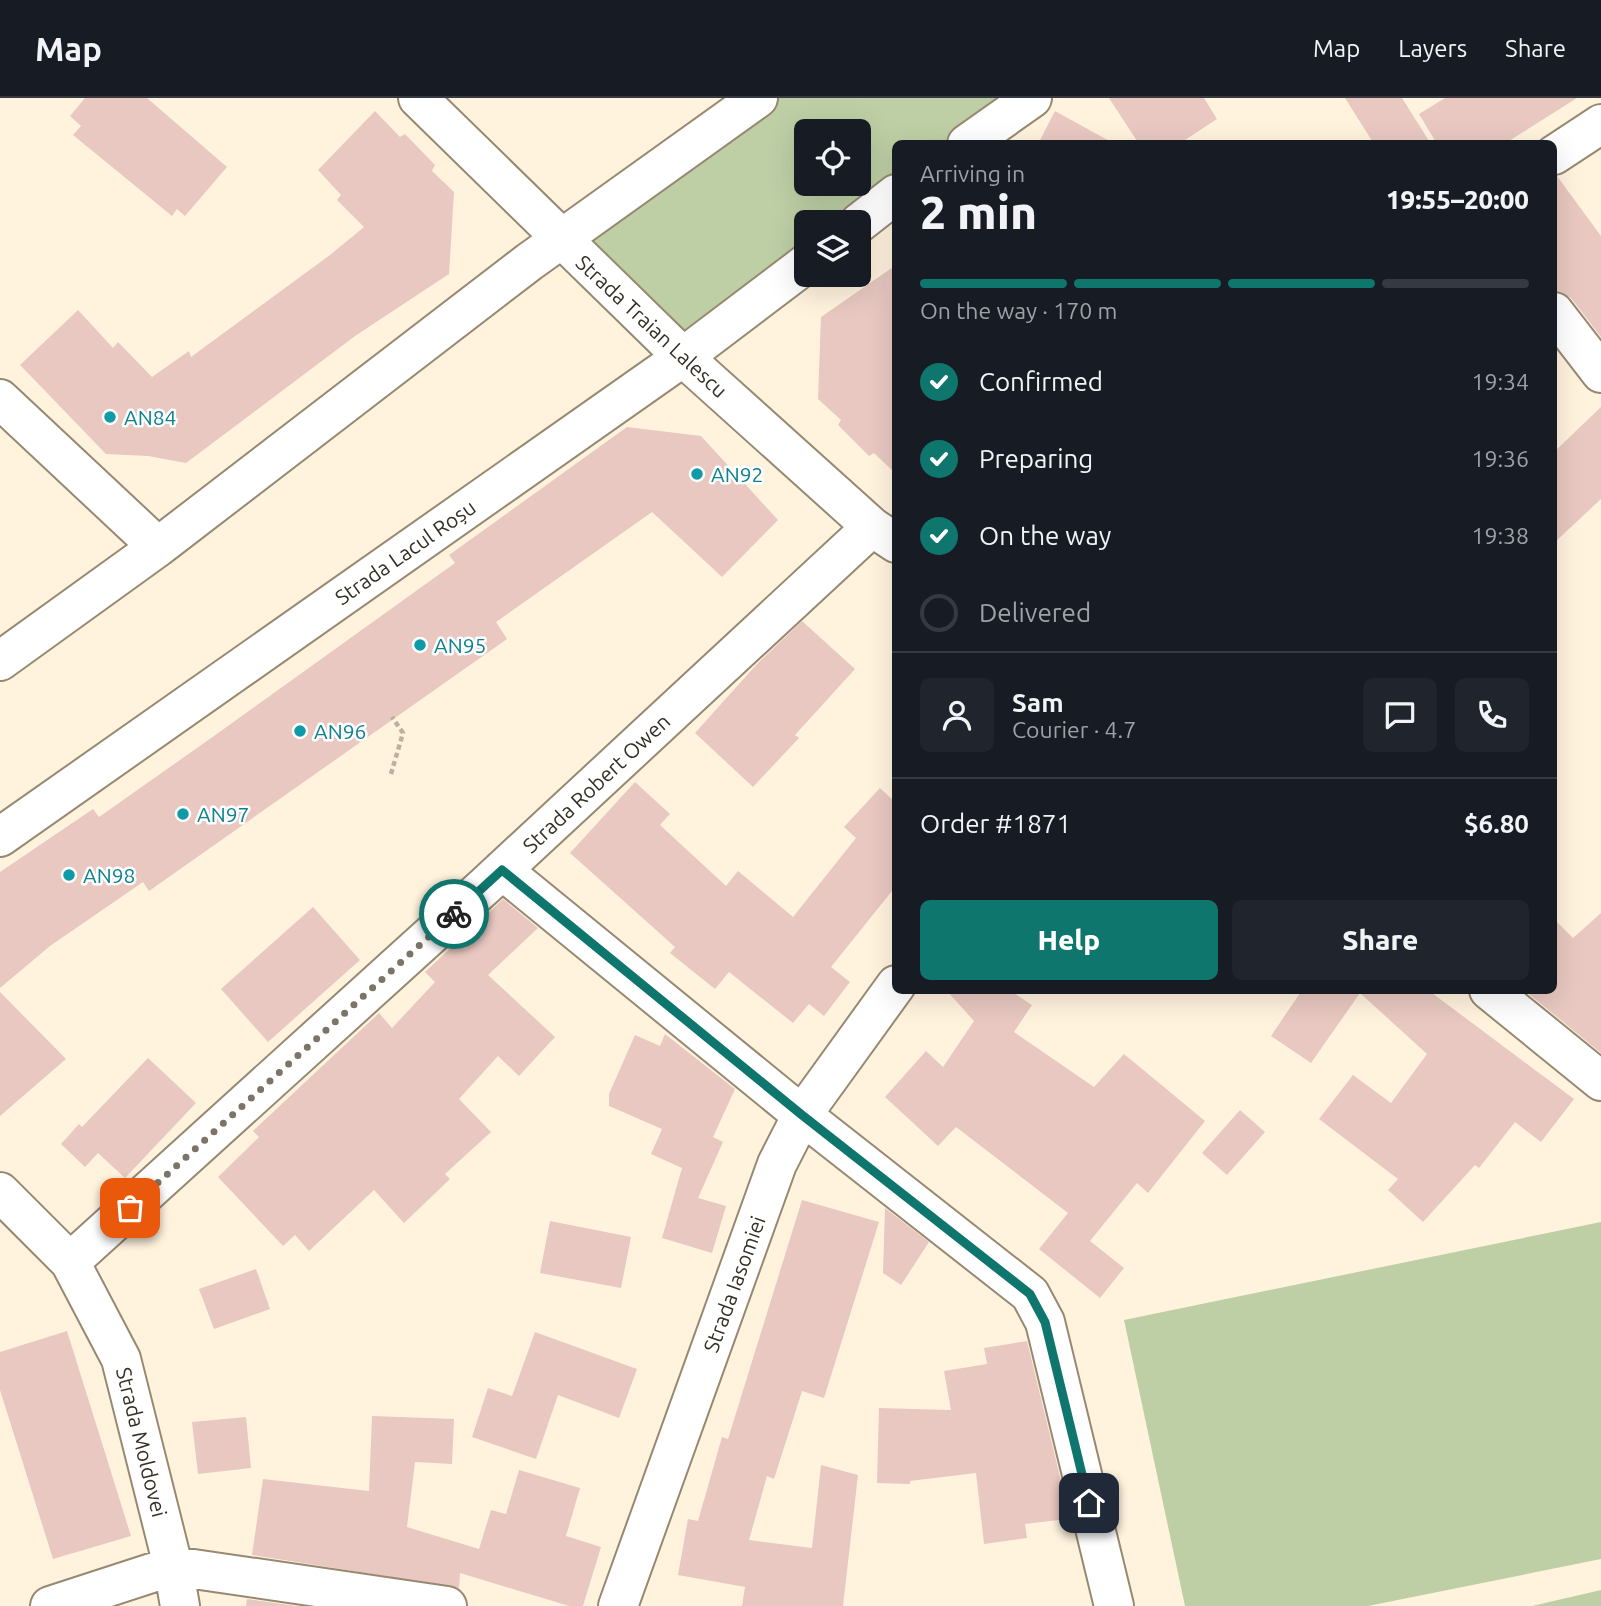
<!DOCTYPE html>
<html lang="en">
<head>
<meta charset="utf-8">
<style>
  :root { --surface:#171b24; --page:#20242c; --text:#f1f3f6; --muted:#9ea1a6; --line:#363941; --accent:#0f766e }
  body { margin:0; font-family:Ubuntu,sans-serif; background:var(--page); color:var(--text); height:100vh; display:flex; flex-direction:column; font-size:26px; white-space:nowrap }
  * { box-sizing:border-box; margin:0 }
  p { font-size:23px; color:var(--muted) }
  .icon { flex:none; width:38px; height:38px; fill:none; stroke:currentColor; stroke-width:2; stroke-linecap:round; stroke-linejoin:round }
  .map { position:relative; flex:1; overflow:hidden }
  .side { position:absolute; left:892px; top:42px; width:665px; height:854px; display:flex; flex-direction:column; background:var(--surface); border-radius:10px; box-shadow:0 7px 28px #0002 }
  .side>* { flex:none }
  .tools { position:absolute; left:794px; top:21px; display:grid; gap:14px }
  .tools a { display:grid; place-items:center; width:77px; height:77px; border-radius:10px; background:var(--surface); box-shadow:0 7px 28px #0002; font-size:35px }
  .pin { position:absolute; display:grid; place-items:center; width:60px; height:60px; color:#fff; margin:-30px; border-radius:14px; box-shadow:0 4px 10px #0006 }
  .courier { position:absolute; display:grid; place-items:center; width:70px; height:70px; margin:-35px; border:5px solid #0f766e; border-radius:50%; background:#fff; color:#222; box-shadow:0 2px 9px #0007 }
  .overview em { font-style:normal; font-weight:800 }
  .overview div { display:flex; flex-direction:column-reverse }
  .overview { display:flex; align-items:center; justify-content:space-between; height:119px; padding:0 28px }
  h1 { font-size:46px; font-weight:800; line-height:52px }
  .bar { display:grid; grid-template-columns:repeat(4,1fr); gap:10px 7px; align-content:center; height:84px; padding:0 28px }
  .bar i { height:9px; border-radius:5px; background:var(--line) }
  .bar .current { background:var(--accent) }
  .bar p { grid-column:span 4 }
  .line { display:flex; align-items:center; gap:18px; padding:0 28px; border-top:2px solid var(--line) }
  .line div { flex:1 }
  .round { display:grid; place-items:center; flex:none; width:74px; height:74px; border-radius:10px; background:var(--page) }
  ol { padding:0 28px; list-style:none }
  li { display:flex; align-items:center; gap:21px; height:77px }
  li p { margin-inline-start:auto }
  li .icon { padding:7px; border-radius:50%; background:var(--accent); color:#fff; stroke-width:4 }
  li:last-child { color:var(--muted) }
  li i { width:38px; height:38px; border:4px solid var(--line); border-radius:50% }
  .cta { display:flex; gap:14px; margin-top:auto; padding:14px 28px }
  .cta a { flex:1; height:80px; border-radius:10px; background:var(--accent); color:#fff; font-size:28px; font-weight:800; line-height:80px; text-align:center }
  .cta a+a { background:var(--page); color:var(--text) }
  header { display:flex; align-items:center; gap:42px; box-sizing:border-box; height:98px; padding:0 35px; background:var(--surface); border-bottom:2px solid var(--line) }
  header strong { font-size:33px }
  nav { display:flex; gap:38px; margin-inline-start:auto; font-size:24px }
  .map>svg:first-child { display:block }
</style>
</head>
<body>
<header>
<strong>Map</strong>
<nav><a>Map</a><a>Layers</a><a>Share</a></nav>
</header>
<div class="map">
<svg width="1601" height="1508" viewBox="0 0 1601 1508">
  <rect width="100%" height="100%" fill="#fff3de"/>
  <path fill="#becfa5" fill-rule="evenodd" d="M760,0H1044L980,45L896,46V106L859,124H807V170L683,259L561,142ZM807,33H859V86H807Z
    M1601,1124V1461L1368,1508H1185L1124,1222Z
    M1601,1492V1508H1532Z"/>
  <path fill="#e8c8c1" d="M85,0H147L227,69L185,118L177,111L172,118L73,37L81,28L70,18Z
    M1109,0H1204L1217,21L1179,46H1139Z
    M1345,0H1402L1431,46H1374Z
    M1445,0H1577L1504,46H1437L1419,16Z
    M375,13L400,39L405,36L435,67L432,73L454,94L449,176L355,238L186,365L148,358L106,356L20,267L78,212L113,250L118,244L152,279L189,253L191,259L330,157L364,129L337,102L341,97L318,72Z
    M1055,13L1115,46H1038Z
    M1557,78L1601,138V239L1571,200L1554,193V79Z
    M896,167V376L874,355L869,358L838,327L841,322L818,301L821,219Z
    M1601,309V401L1554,445V354Z
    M627,329L701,338L778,422L722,479L652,414L496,524L507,541L149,793L143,784L50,848L0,890V774L93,711L99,719L214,638L455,465L449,457Z
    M802,523L855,571L795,637L799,640L753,689L695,635L757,566Z
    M635,684L670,716L660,727L726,788L738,773L793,819L856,740L844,729L880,690L896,705V788L831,869L850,884L824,918L809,906L793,925L729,874L715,891L670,855L675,849L570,755Z
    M503,801L538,830L488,877L555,939L519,978L498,958L459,1001L491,1034L445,1076L450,1081L404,1125L374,1092L309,1153L295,1137L283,1148L218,1079L259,1039L253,1033L379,915L392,930L435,884L425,874Z
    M313,809L360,862L268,944L221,891Z
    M1601,815V955L1524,892H1554V821L1573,840Z
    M946,892H1009L1032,907L1014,934L1094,989L1124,956L1205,1023L1148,1095L1137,1085L1090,1143L1124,1170L1100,1200L1039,1151L1068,1115L956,1029L938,1048L885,999L926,953L943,969L974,923Z
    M1302,892H1428L1574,1001L1541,1044L1515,1024L1479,1070L1475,1067L1423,1124L1388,1092L1398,1081L1319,1021L1353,977L1391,1005L1427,956L1360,895L1311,965L1271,938Z
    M0,894L66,961L0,1018Z
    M665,936L735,991L713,1039L723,1044L698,1100L726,1108L712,1155L662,1140L682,1070L651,1056L662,1031L609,1008V996L635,937L660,948Z
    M148,960L196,1005L125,1080L98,1055L85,1069L61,1046L79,1026L82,1029Z
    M1240,1012L1265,1034L1227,1077L1202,1055Z
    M802,1102L879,1124L824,1300L802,1293L774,1381L767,1378L749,1442L812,1450L821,1367L858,1377L843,1508H742L745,1489L678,1477L688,1421L698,1423L722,1339L728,1341Z
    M885,1110L929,1144L901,1187L883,1175Z
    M550,1123L631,1139L621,1190L540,1175Z
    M256,1171L270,1211L214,1231L199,1191Z
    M67,1233L131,1438L53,1461L0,1292V1254Z
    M535,1234L637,1271L619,1320L558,1297L536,1361L472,1339L488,1290L512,1298Z
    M1027,1243L1063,1391L1067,1421L1025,1426L1027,1440L984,1446L976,1375L910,1383V1386L877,1385L879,1310L951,1312L944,1273L987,1266L984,1250Z
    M372,1318L454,1321L452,1366L415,1364L407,1429L479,1451L491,1412L506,1416L519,1372L580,1390L566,1438L601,1449L583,1508H569L460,1475L459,1490L252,1457L263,1381L369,1393Z
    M246,1319L251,1370L198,1376L192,1324Z
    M247,1501L296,1508H246Z"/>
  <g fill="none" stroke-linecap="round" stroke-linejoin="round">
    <defs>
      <path id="street" d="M418,0L683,259L872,429L896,445
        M967,46L1032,0
        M1554,57L1601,26
        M859,125L896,96
        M1554,214L1601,275
        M0,301L158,449
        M0,563L158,449L529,164L758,0
        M0,739L683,259L807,165
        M502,772L802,1017L1030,1196L1045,1224L1114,1508
        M1489,892L1601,983
        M0,1094L70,1164L121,1261L173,1468L180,1508
        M70,1164L486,787L872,429
        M50,1508L173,1468L447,1508
        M618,1508L777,1066L802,1017L896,887"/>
    </defs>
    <use href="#street" stroke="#978971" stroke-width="42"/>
    <path stroke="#bbb1a0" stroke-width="4.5" stroke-dasharray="5 3.5" stroke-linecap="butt" d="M391,676L403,635L392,619"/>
    <use href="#street" stroke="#fff" stroke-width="38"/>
  </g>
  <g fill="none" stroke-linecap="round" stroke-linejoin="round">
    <path stroke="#7c7466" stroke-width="7" stroke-dasharray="0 12.6" d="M130,1110L454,816"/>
    <path stroke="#0f766e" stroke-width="9" d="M454,816L502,772L802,1017L1030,1196L1045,1224L1089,1405"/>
  </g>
  <g fill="#0f9aa8" stroke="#fff" stroke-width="2.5">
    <circle cx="110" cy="319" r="7"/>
    <circle cx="697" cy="376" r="7"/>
    <circle cx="420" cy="547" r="7"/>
    <circle cx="300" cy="633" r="7"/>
    <circle cx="183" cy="716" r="7"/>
    <circle cx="69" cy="777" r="7"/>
  </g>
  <g text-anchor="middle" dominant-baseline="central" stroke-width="5" stroke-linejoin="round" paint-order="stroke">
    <g font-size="21" fill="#352f25" stroke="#fff">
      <text transform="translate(652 228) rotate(43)">Strada Traian Lalescu</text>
      <text transform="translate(405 454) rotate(-35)">Strada Lacul Roșu</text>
      <text transform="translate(596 685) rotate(-43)">Strada Robert Owen</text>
      <text transform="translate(734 1186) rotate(-70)">Strada Iasomiei</text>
      <text transform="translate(142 1344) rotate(76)">Strada Moldovei</text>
    </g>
    <g font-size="21" fill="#0d838f" stroke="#fff" text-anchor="start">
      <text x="124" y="319">AN84</text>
      <text x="711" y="376">AN92</text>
      <text x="434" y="547">AN95</text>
      <text x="314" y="633">AN96</text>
      <text x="197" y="716">AN97</text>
      <text x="83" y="777">AN98</text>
    </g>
  </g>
</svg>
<div class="tools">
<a><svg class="icon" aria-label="locate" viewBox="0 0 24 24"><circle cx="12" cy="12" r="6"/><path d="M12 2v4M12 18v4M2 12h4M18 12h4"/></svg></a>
<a><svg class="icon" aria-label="layers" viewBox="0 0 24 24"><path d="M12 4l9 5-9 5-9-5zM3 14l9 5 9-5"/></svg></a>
</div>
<div class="pin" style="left:130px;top:1110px;background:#ea580c"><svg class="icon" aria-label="bag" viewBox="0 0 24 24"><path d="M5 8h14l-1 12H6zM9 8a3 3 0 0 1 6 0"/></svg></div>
<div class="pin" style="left:1089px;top:1405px;background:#1f2937"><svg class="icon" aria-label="home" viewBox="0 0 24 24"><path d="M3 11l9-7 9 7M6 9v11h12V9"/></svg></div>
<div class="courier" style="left:454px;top:816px"><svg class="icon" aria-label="bike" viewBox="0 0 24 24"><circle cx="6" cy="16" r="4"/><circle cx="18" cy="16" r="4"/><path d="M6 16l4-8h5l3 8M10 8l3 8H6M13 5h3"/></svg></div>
<section class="side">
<div class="overview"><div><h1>2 min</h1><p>Arriving in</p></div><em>19:55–20:00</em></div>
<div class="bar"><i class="current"></i><i class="current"></i><i class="current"></i><i></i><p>On the way · 170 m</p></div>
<ol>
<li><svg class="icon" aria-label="check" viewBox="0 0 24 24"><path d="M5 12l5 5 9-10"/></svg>Confirmed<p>19:34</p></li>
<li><svg class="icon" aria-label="check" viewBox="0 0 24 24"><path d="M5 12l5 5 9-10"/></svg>Preparing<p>19:36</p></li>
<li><svg class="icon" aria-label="check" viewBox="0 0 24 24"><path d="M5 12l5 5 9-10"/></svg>On the way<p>19:38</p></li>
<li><i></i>Delivered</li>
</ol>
<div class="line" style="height:126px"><a class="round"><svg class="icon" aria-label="person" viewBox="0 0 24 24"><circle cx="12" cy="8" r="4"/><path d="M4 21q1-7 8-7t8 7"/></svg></a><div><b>Sam</b><p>Courier · 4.7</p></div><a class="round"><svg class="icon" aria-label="chat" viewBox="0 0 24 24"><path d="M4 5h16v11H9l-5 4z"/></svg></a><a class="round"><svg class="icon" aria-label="phone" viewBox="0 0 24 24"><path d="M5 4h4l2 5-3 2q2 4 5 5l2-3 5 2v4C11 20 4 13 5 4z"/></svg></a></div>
<div class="line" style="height:91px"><div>Order #1871</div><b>$6.80</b></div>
<div class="cta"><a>Help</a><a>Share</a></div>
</section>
</div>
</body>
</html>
